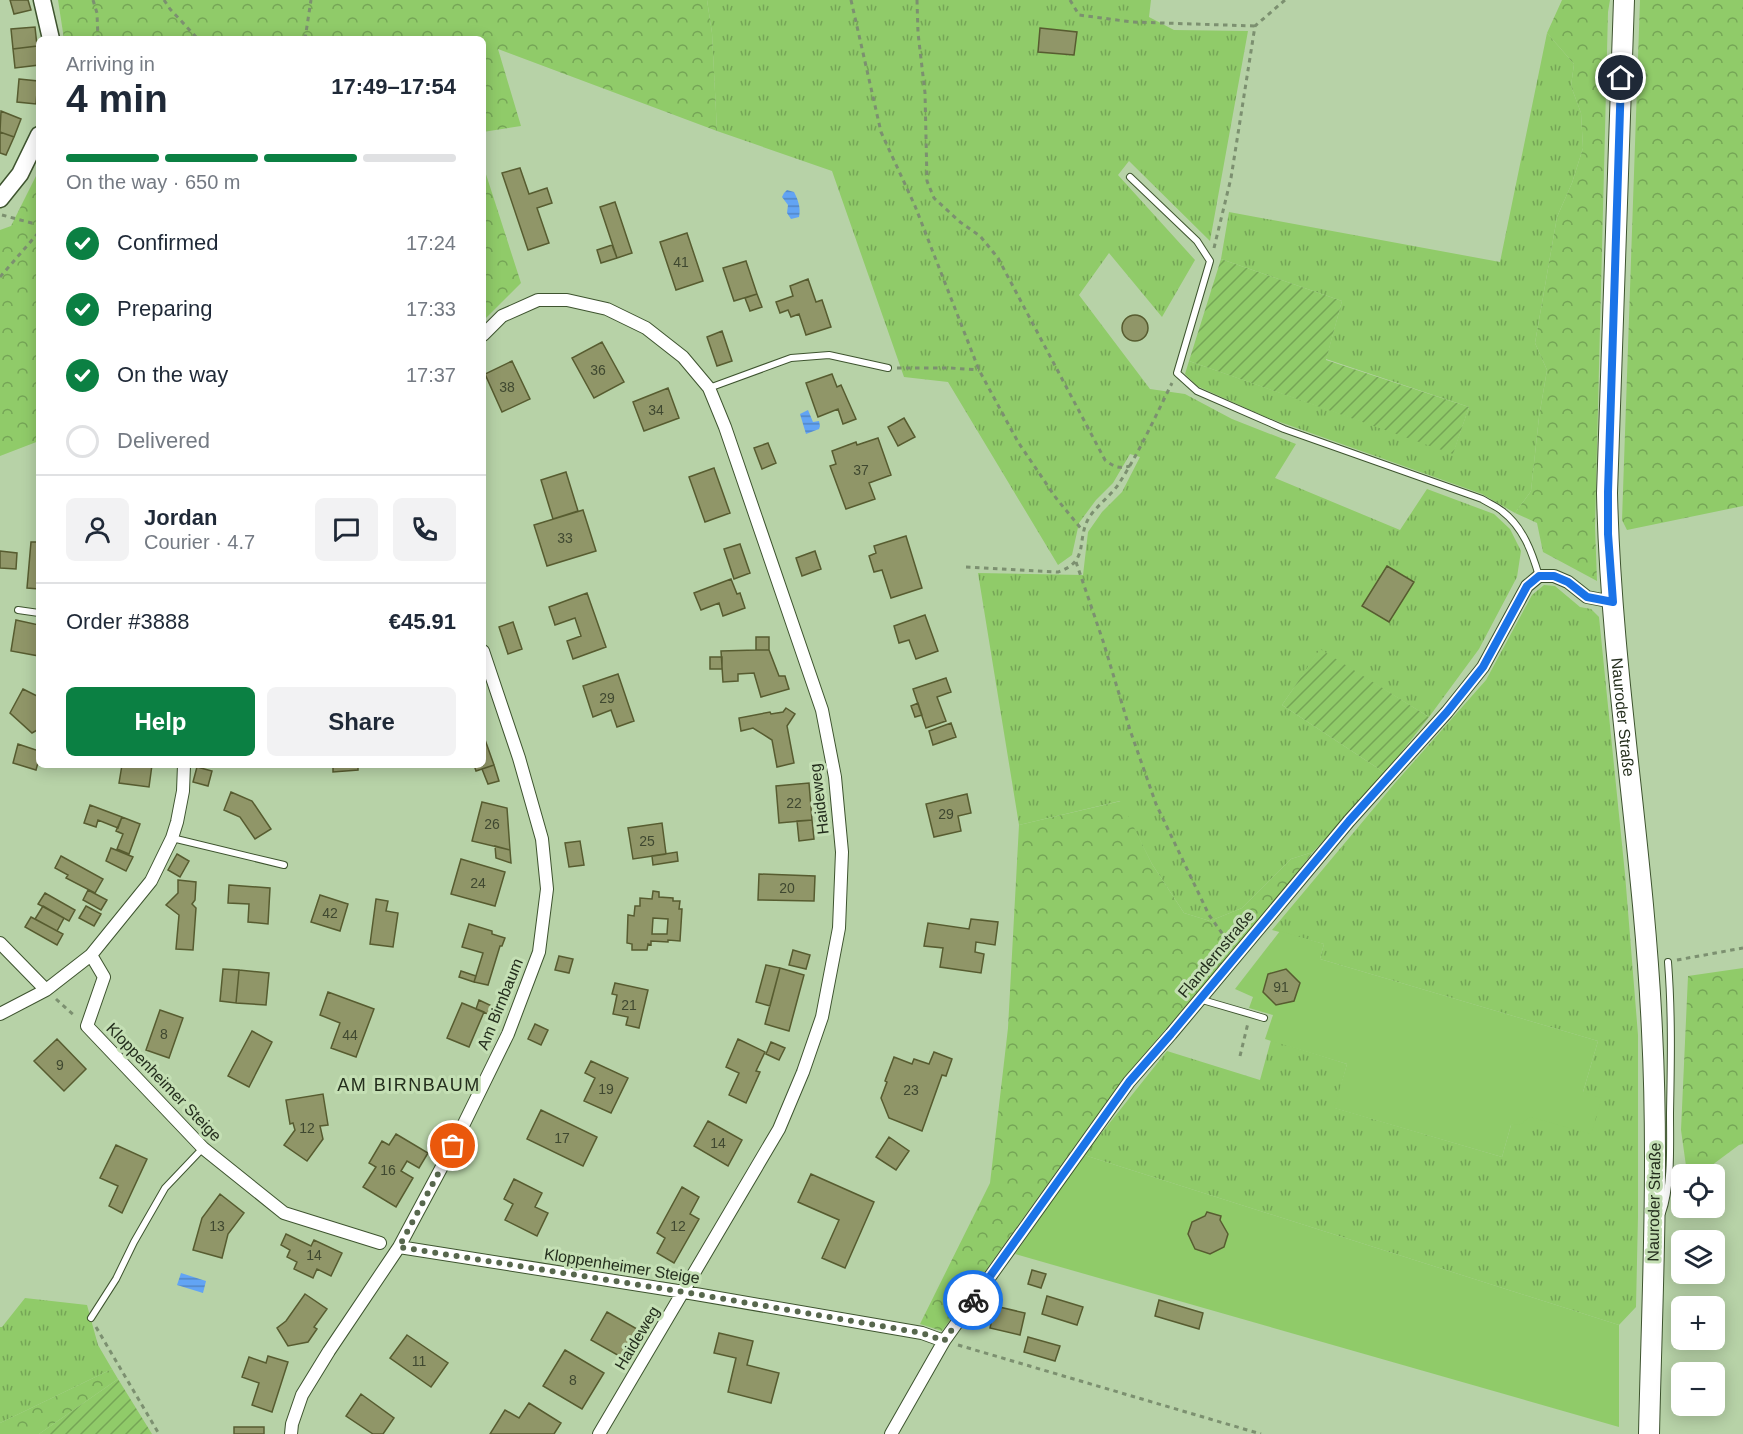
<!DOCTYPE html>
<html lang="en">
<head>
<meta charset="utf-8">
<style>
  :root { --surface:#fff; --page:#f2f2f3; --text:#1f2937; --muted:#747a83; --line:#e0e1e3; --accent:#0b8043 }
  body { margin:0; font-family:Helvetica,sans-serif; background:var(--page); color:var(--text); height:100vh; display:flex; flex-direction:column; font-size:22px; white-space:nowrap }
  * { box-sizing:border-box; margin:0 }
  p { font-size:20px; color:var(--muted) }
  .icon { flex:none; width:33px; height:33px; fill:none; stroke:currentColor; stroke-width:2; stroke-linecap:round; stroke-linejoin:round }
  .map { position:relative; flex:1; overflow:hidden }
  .details { position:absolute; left:36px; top:36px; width:450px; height:732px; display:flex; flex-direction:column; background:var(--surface); border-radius:9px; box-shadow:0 3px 15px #0003 }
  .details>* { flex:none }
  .fabs { position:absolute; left:1671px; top:1164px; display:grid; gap:12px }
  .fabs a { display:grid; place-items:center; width:54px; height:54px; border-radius:9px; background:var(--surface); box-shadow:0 3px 15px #0003; font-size:30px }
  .pin { position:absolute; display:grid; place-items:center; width:51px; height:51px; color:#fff; margin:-26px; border:3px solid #fff; border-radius:50%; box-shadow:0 2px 6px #0007 }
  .courier { position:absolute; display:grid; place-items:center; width:60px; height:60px; margin:-30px; border:4px solid #1a73e8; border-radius:50%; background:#fff; color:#222; box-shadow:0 2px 8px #0007 }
  .summary em { font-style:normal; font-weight:700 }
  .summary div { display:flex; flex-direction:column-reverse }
  .summary { display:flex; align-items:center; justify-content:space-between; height:102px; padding:0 30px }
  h1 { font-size:39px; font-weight:700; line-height:45px }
  .bar { display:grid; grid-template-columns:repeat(4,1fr); gap:9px 6px; align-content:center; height:72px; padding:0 30px }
  .bar i { height:8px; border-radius:4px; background:var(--line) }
  .bar .selected { background:var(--accent) }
  .bar p { grid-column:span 4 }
  .line { display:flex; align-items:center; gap:15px; padding:0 30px; border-top:2px solid var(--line) }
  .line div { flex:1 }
  .round { display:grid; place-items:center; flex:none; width:63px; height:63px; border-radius:9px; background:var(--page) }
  ol { padding:0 30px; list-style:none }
  li { display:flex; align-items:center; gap:18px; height:66px }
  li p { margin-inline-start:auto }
  li .icon { padding:6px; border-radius:50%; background:var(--accent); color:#fff; stroke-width:4 }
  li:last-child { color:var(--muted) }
  li i { width:33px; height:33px; border:3px solid var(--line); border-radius:50% }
  .primary-button { display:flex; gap:12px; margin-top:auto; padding:12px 30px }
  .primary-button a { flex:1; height:69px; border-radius:9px; background:var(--accent); color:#fff; font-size:24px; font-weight:700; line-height:69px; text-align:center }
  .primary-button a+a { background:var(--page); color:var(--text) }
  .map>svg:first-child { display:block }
</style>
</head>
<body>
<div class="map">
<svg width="1743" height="1434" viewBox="0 0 1743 1434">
  <defs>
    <pattern id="grass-tufts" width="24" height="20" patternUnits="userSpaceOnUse" patternTransform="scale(1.5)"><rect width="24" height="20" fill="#90cb69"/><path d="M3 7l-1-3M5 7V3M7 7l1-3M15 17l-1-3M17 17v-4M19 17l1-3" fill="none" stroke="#75a556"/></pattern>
    <pattern id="forest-crowns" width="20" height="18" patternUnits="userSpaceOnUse" patternTransform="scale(1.5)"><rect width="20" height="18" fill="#90cb69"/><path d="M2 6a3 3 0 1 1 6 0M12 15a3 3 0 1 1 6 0" fill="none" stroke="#75a556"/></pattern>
    <pattern id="garden-furrows" width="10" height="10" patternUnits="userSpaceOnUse" patternTransform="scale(1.5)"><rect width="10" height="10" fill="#90cb69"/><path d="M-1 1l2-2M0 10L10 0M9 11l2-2" fill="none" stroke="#75a556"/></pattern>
    <pattern id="water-rules" width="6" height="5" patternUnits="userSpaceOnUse" patternTransform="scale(1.5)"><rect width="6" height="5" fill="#62a4f4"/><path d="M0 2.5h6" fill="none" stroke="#5186c5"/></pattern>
  </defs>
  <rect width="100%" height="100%" fill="#b7d2a7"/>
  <path fill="url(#grass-tufts)" d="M707,0H1151L1149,17L1174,30L1248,31L1210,241L1129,161L1118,175L1195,260L1162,317L1109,253L1079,295L1150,389L1185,394L1232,419L1296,444L1275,478L1400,530L1427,489L1494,514L1510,529L1521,551L1517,577L1479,649L1429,717L1320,650L1282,705L1385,773L1313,852L1291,859L1242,908L1210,921L1184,913L1152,864L1120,801L1019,825L978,573L1083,575L1088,532L1102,512L1122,492L1140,457L1130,454L1113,483L1096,500L1079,523L1072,555L1058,565L948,382L904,377L832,171L717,131L712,33Z
    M1547,33L1574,64L1571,86L1581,113L1583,148L1572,183L1557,217L1535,343L1547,370L1539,417L1531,491L1515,513L1482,494L1266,417L1197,386L1185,374L1189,361L1453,453L1469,407L1326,359L1342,301L1221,259L1229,212L1500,262Z
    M1544,585L1555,586L1580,607L1591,609L1599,617L1625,874L1638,1035V1217L1636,1307L1619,1325L1084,1155L1167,1051L1260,1080L1271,1040L1347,1064L1335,1108L1502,1157L1511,1125L1583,1092L1598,1041L1320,959L1324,944L1272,930L1395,783L1486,680L1532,595Z
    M25,1298L87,1305L98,1345L112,1369L0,1423V1327H2Z"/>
  <path fill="url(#forest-crowns)" d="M58,0H707L712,33L717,131L498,49L521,126L483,132V39H64Z
    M1562,0H1610L1608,12L1595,526L1597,581L1543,552L1537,523L1515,513L1531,491L1539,417L1547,370L1535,343L1557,217L1572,183L1583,148L1581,113L1571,86L1574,64L1547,33Z
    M1640,0H1743V506L1627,530L1622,520Z
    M483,165L521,283L483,321Z
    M39,170V441L0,456V230L11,226Z
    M1121,801L1152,864L1184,913L1210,921L1242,908L1291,859L1313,852L1266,912L1123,1079L942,1331L920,1324L990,1183L1008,1028L1019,825Z
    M1743,968V1144L1739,1145L1700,1174L1686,1166L1681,1130L1688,976Z
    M112,1369L118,1379L39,1434H0V1423Z"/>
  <path fill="#90cb69" d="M1280,931L1324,944L1320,959L1598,1041L1583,1092L1602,1098L1591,1134L1530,1117L1521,1124L1511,1125L1502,1157L1334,1108L1347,1064L1265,1039L1273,1015L1249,1008L1253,997L1235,989Z
    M1084,1155L1619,1325V1427L1015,1254Z"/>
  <path fill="url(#garden-furrows)" d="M1221,259L1342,301L1326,360L1469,407L1453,454L1189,361Z
    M1320,649L1429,717L1385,773L1282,705Z
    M118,1379L152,1434H39Z"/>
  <path fill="url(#water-rules)" d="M787,190L794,192C798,200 801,207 799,217L791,219L787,213L788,205L782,197L784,193Z
    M808,410L813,422L819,421L820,426L819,429L806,434L800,414Z
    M181,1273L206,1281L203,1293L177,1285Z"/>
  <path fill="#909668" stroke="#575c30" stroke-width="1.5" fill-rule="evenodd" d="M10,0H28L31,10L14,14Z
    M35,27L37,46L13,49L11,29Z
    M1040,28L1077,32L1074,55L1038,52Z
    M37,46L39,65L15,68L13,49Z
    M19,79L38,81L36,104L17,102Z
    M1,111L21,119L14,137L0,132Z
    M0,132L14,137L6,155L0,153Z
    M520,168L529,194L547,188L552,203L537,208L549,243L528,250L502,173Z
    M615,202L632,253L617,258L600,207Z
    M687,233L703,281L676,290L660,242Z
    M612,245L617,258L601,263L597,250Z
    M746,261L757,294L734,301L723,268Z
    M808,279L816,302L822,300L831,327L806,335L799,314L791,317L788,310L780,313L776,302L793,296L790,286Z
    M757,294L762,307L750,311L745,298Z
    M1122 328a13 13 0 1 1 26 0a13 13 0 1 1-26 0Z
    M722,331L732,361L717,366L707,337Z
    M602,342L624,382L594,398L572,358Z
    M512,361L530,399L502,412L485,374Z
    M832,374L837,387L841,385L856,419L843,424L838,409L818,417L806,383Z
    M668,388L679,418L644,431L633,402Z
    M904,418L915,437L898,446L888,427Z
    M878,438L891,475L869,483L875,499L846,509L830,466L836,464L832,451L856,442L857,445Z
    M768,443L776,463L762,469L754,448Z
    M714,468L730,513L705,522L689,477Z
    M566,472L578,511L553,519L541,480Z
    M583,510L596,551L547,566L534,525Z
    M906,536L922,588L891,598L882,570L874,572L869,556L876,553L874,546Z
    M31,542H39V589L27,588Z
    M740,544L750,573L734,579L724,549Z
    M0,551L17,553L16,569L0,568Z
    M815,551L821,569L802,576L796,558Z
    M1387,566L1414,582L1389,622L1362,606Z
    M731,579L737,594L740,593L745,608L723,616L719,603L701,610L694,593Z
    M587,593L606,647L573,659L567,641L581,636L575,618L555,625L549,607Z
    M925,615L938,651L916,659L909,640L899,643L894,626Z
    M16,620L39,625V656L11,651Z
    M513,622L522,649L508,654L499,627Z
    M756,637H769V650H756Z
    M756,650H769L779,676H785L789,689L761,697L754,673L738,674V681L723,682L721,651Z
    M710,657H722V669H710Z
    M618,674L634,721L617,727L611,710L593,717L583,686Z
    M946,678L951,692L937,697L946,721L926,728L913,689Z
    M23,689L39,697V729L32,733L10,713Z
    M918,703L922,715L915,717L911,706Z
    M786,708L795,714L787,726L794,763L777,767L772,740L753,728L741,731L739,718L770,712L771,714L783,712Z
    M951,723L956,737L933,745L929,731Z
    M483,734L494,765L476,771L474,765H483Z
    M18,744L39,751V759L36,770L13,763Z
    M122,765H152L149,787L119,783Z
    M333,765H358V770L333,772Z
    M494,765L499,781L488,784L482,769Z
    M197,767L212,771L208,786L193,782Z
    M809,783L812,820L779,823L776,786Z
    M231,792L252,801L271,829L255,839L240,817L224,810Z
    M967,794L971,813L958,816L961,831L934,837L926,804Z
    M482,802L507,808L510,850L472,841Z
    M90,805L122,817L118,828L98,820L96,827L84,823Z
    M122,817L140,824L129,854L117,849L123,834L116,831Z
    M812,820L814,839L799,841L797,821Z
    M662,823L666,854L633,859L628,828Z
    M580,841L584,865L569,867L565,843Z
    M495,846L510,850L511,863L496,858Z
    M111,848L133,857L126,871L106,861Z
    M677,852L678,861L653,865L652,856Z
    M177,854L189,861L180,877L168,870Z
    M61,856L103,879L95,893L66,878L68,875L55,868Z
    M461,859L505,872L495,906L451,894Z
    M759,874L815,876L814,901L758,900Z
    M178,880L196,882L195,900L192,904L196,908L193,950L176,949L179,915L166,905L178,893Z
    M229,885L270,888L268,924L248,922L249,904L228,903Z
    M88,890L107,900L101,910L83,900Z
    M653,891L659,892V897L673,898V901H680L679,909H682L680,941L668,940V942L651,941V945L648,944L647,950H632V944L627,943L628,915L634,916L635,906H640V898L652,899ZM653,918L668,919L667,934H652Z
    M45,893L75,910L69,921L38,904Z
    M320,895L348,904L340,931L311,922Z
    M376,899L388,901L386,911L398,913L393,947L370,944Z
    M43,906L64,918L57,931L35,919Z
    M86,906L101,914L94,926L79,918Z
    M31,917L63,934L57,945L25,927Z
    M971,919L998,922L995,945L976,942L975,952L984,954L981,973L940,967L943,948L924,946L928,923L969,929Z
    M469,924L492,931V934L505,938L502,946H500L488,985L474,982L483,953L462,947Z
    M793,950L810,955L806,969L789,965Z
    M559,956L573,959L569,973L555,970Z
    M766,965L780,968L770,1006L756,1002Z
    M780,968L804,975L789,1031L765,1024Z
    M223,969L239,970L236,1003L220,1001Z
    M1286,969L1300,983L1294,1001L1276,1005L1263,992L1268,974Z
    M239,970L269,973L266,1005L236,1003Z
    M461,971L476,976L474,982L459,977Z
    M615,983L648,990L639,1028L626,1025L628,1017L613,1014L617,995L612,994Z
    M328,992L374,1009L356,1057L331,1048L340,1023L320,1015Z
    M479,1000L494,1007L490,1015L476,1009Z
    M462,1003L484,1012L469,1047L447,1038Z
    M160,1010L183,1018L169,1058L146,1050Z
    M535,1024L548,1030L541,1045L528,1039Z
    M252,1031L272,1042L249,1087L228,1076Z
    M57,1039L86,1069L64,1091L34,1061Z
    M738,1039L765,1052L756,1071L760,1072L746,1103L729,1095L739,1073L726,1067Z
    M771,1042L785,1048L779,1060L766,1054Z
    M934,1052L952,1059L946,1076L942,1075L922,1131L889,1118L881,1098L887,1082L885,1081L894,1057L912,1064L914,1059L929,1064Z
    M591,1061L628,1078L611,1113L584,1101L595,1078L585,1073Z
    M323,1094L328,1125L320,1126L323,1139L307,1161L284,1145L295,1130L293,1123L290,1124L286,1100Z
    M541,1110L597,1137L583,1166L527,1139Z
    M708,1121L742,1140L728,1166L694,1146Z
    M396,1134L428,1153L419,1168L407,1161L401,1171L413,1178L396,1207L363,1187L376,1167L369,1163L382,1141L389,1145Z
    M889,1137L909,1151L896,1170L876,1157Z
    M116,1145L147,1159L122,1213L109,1206L118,1186L100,1178Z
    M811,1174L874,1202L845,1268L822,1258L839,1220L798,1202Z
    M514,1179L542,1193L535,1207L548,1213L537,1236L505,1220L513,1204L504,1199Z
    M682,1187L699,1197L690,1214L699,1219L674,1263L657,1253L665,1238L657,1233Z
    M220,1194L244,1213L228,1234L222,1258L193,1250L202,1218Z
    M1207,1212L1221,1216L1220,1220L1228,1234L1224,1247L1210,1254L1195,1249L1188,1234L1192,1222L1205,1216Z
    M286,1234L311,1246L314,1240L342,1253L331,1276L317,1269L313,1278L294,1269L297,1262L287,1257L290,1250L281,1245Z
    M1032,1270L1046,1274L1041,1288L1028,1284Z
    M305,1294L327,1309L314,1327L317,1329L308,1342L288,1346L277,1328L286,1321Z
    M1047,1296L1083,1307L1077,1325L1042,1314Z
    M1159,1300L1203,1313L1199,1329L1155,1316Z
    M995,1306L1025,1313L1020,1335L990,1328Z
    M607,1312L637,1329L621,1357L591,1340Z
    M719,1333L753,1341L747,1365L779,1373L771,1403L728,1392L736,1358L714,1353Z
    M407,1335L448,1363L431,1387L390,1358Z
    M1028,1337L1060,1346L1055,1361L1024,1352Z
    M565,1350L604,1373L582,1409L543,1386Z
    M268,1356L288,1362L272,1412L252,1405L259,1383L242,1377L249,1357L266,1363Z
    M361,1394L394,1418L383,1434H373L346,1416Z
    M529,1403L561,1423L554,1434H490L505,1410L519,1418Z
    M234,1427H264V1434H234Z"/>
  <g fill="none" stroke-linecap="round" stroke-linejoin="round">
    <defs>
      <path id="lane" d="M1130,177L1197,241L1210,261L1177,373L1197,391L1284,429L1482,499C1488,503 1496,506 1502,511C1523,527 1532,552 1539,576
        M709,388L791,358L829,355L888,368
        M18,610L39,613
        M172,838L284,865
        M1199,999L1264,1018
        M1662,1213C1672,1185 1670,1144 1670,1113C1671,1063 1672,1012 1668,962
        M91,1318L116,1279L134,1242L165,1188L203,1148"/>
      <path id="street" d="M483,335L502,316L538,300H567L607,309L646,328L683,357L709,388L725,427L822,710L835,777L842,852L839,928L822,1017L803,1072L779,1129L599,1434
        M0,943L46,990
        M91,955L104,977L87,1026L203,1148L284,1213L380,1243
        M0,1014L46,990L91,955L151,881L172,838L177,822L183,791L184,765
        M399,1247L684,1292L922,1333L944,1341
        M291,1434L292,1424L302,1395L329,1351L399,1247L453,1146L508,1034L539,952L547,889L542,839L519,758L483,651
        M891,1434L944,1341L1129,1082L1171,1034L1349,821L1447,712L1483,667L1527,586L1539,576H1554L1568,582L1587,597L1613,602"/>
      <path id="secondary" d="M42,0L51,39
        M0,199L20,174L39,135"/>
      <g id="primary">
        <path id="s1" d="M1624,0L1607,493C1611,673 1644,851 1652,1031C1659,1165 1652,1300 1649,1434"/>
      </g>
    </defs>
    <use href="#lane" stroke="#3e542f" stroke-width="8"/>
    <use href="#street" stroke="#3e542f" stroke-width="14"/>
    <use href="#secondary" stroke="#3e542f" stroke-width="19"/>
    <use href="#primary" stroke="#3e542f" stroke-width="22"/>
    <path stroke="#7c9070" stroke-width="3" stroke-dasharray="4.5 4.5" stroke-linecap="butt" d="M93,0L97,13L98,39
      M164,0L170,9L198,39
      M851,0L881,132L915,206L979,370L1018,442L1056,498L1083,531
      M917,0L918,33L925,93L927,181L934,198L960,222L980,236L998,258L1105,460C1114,467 1119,469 1130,466
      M1070,0L1079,15L1132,22L1255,26
      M305,39L311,0
      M2,215L39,225
      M1214,248L1231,178L1255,26L1285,0
      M0,277L39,232
      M897,368H950L979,370
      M1076,562L1103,641L1130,730L1156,804L1209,915L1229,943
      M966,567L1058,572C1091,561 1075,539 1090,516C1098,505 1110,496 1118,485C1139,453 1155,417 1172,383
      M1677,960L1743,948
      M56,999L76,1017
      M1240,1056L1248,1023
      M96,1327L159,1434
      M958,1345L1261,1434"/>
    <use href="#lane" stroke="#fff" stroke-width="6"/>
    <use href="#street" stroke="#fff" stroke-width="12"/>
    <use href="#secondary" stroke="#fff" stroke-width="16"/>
    <use href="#primary" stroke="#fff" stroke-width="20"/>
  </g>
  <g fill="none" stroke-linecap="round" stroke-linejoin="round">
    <path stroke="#57674d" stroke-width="6" stroke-dasharray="0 10.8" d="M453,1146L399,1247L684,1292L922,1333L944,1341L973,1300"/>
    <path stroke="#1a73e8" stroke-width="8" d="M973,1300L1129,1082L1171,1034L1349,821L1447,712L1483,667L1527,586L1539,576H1554L1568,582L1587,597L1613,602L1608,534V492L1621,78"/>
  </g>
  <g text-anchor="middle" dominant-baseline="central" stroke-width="6" stroke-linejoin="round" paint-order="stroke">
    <g font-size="14" fill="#3f4830">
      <text x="681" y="262">41</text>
      <text x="598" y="370">36</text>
      <text x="507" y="387">38</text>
      <text x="656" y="410">34</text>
      <text x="861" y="470">37</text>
      <text x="565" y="538">33</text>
      <text x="607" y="698">29</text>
      <text x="794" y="803">22</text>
      <text x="946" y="814">29</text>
      <text x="492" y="824">26</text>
      <text x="647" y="841">25</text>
      <text x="478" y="883">24</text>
      <text x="787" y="888">20</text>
      <text x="330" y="913">42</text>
      <text x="1281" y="987">91</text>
      <text x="629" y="1005">21</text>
      <text x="164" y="1034">8</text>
      <text x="350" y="1035">44</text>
      <text x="60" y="1065">9</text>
      <text x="606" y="1089">19</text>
      <text x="911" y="1090">23</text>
      <text x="307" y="1128">12</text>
      <text x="562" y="1138">17</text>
      <text x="718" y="1143">14</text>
      <text x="388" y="1170">16</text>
      <text x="217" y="1226">13</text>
      <text x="678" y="1226">12</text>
      <text x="314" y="1255">14</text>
      <text x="419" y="1361">11</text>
      <text x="573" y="1380">8</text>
    </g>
    <g font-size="16" fill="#242e1d" stroke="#c4dfb4">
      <text stroke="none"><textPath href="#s1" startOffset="718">Nauroder Straße</textPath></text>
      <text transform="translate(819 799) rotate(-97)">Haideweg</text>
      <text transform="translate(1216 954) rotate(-50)">Flandernstraße</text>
      <text transform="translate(500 1004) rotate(-68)">Am Birnbaum</text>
      <text transform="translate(164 1082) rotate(46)">Kloppenheimer Steige</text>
      <text transform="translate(1654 1202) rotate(-89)">Nauroder Straße</text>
      <text transform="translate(622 1266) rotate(9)">Kloppenheimer Steige</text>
      <text transform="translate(637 1338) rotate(-59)">Haideweg</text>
    </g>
    <g font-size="18" letter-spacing="1.5" fill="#242e1d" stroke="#c4dfb4">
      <text x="409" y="1085">AM BIRNBAUM</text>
    </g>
  </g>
</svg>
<div class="fabs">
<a><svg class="icon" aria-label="locate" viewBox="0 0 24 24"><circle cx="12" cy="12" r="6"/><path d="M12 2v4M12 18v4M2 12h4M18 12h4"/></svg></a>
<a><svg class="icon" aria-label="layers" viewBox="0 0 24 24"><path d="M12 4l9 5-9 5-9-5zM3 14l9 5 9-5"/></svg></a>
<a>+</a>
<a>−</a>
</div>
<div class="pin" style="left:453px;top:1146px;background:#ea580c"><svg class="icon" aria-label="bag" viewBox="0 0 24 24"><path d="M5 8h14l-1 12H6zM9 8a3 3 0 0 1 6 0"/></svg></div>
<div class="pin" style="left:1621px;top:78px;background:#1f2937"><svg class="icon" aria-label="home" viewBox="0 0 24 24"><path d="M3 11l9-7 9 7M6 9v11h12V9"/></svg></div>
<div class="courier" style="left:973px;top:1300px"><svg class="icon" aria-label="bike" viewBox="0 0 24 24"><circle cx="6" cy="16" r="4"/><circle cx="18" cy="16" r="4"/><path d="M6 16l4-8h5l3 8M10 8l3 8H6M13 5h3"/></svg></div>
<section class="details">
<div class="summary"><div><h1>4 min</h1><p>Arriving in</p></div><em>17:49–17:54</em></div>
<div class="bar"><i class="selected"></i><i class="selected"></i><i class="selected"></i><i></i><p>On the way · 650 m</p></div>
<ol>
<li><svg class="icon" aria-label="check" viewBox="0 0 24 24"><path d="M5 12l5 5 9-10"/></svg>Confirmed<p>17:24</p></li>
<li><svg class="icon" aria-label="check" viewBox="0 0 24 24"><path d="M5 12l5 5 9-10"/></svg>Preparing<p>17:33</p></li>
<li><svg class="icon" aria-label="check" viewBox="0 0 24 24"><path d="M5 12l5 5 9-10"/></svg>On the way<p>17:37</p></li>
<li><i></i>Delivered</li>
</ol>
<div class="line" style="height:108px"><a class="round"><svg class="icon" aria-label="person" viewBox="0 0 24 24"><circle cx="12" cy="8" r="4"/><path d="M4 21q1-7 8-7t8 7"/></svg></a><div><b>Jordan</b><p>Courier · 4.7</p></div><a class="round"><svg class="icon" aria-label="chat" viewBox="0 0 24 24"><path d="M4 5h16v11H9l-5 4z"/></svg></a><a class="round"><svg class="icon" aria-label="phone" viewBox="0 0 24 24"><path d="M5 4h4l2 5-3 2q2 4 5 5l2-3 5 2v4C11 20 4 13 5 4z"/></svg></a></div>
<div class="line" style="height:78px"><div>Order #3888</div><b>€45.91</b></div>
<div class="primary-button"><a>Help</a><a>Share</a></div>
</section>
</div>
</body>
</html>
